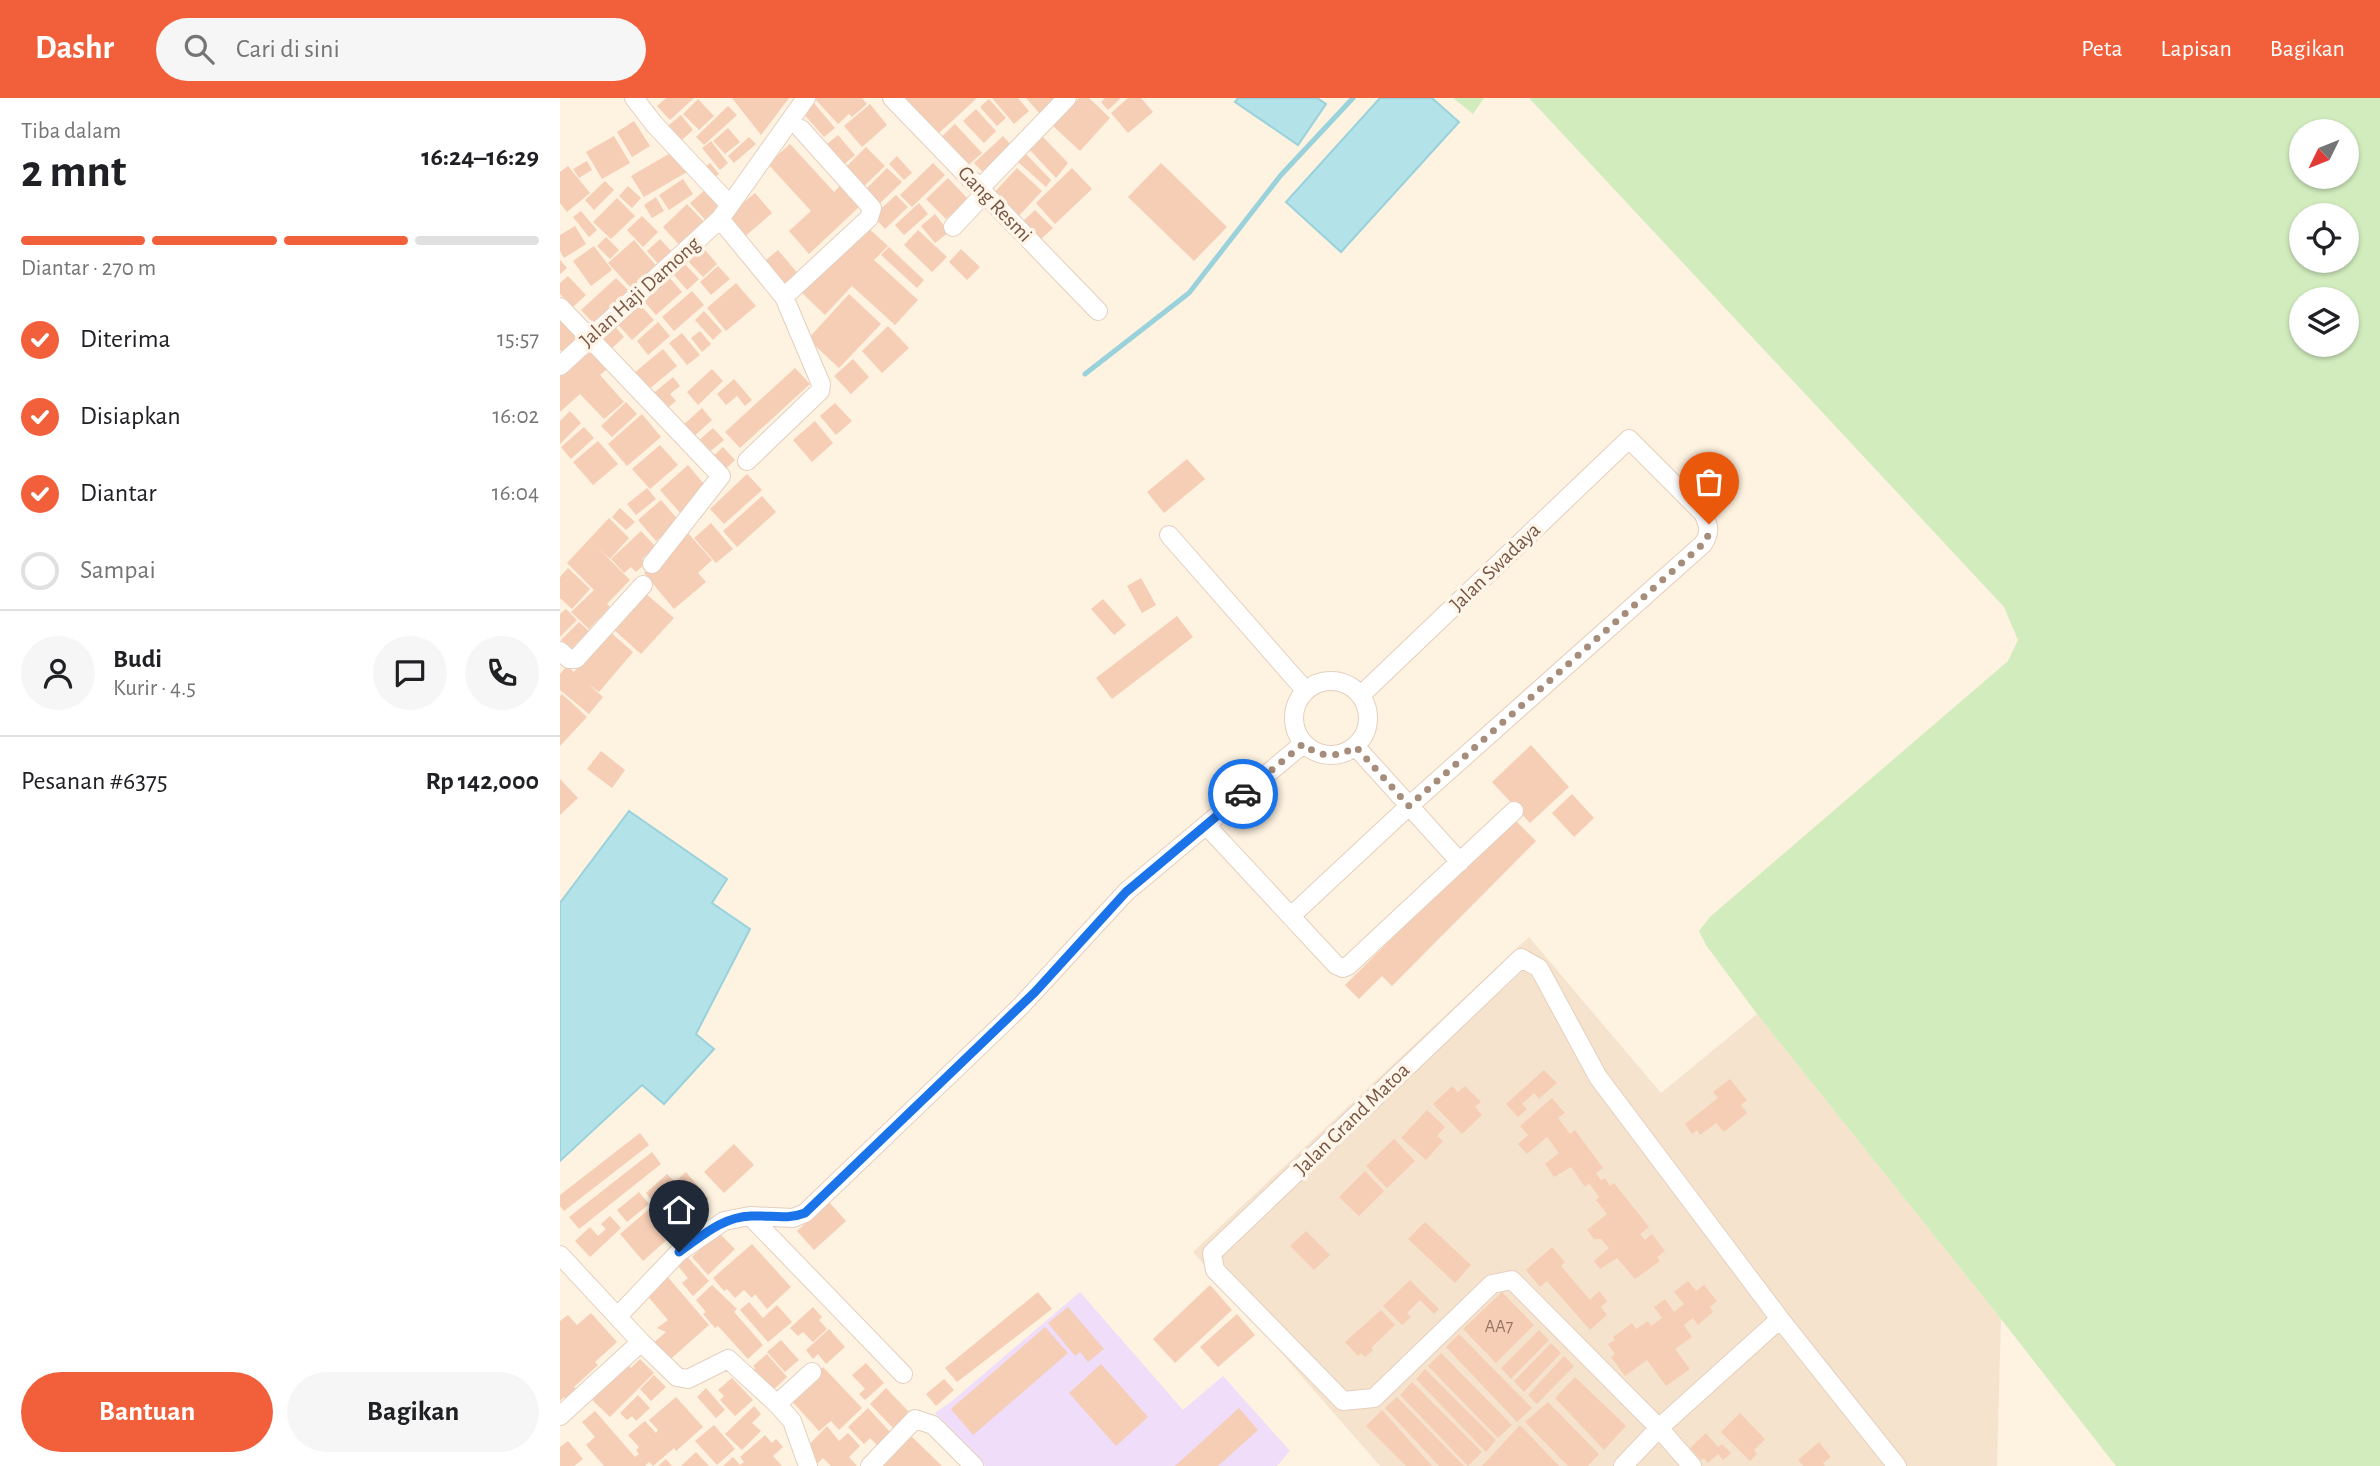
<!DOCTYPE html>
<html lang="id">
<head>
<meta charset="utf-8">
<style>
  :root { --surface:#fff; --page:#f6f6f6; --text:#202124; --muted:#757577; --line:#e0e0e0; --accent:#f2603b }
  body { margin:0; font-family:"Alegreya Sans",sans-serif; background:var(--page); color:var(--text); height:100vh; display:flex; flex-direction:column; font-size:26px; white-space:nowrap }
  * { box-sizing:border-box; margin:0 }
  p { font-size:23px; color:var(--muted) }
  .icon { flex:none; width:38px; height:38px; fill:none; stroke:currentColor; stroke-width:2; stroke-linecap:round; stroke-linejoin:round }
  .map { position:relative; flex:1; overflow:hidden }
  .details { display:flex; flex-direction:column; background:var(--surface); width:560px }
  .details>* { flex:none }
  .needle { width:46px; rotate:227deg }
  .buttons { position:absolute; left:1729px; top:21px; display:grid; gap:14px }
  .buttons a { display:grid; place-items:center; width:70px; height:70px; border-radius:50%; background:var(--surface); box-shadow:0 2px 5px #0004; font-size:35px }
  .pin { position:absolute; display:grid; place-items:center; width:60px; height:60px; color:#fff; margin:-72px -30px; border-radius:50% 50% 50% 0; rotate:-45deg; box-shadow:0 0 7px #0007 }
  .pin .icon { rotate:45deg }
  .courier { position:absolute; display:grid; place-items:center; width:70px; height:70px; margin:-35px; border:5px solid #1a73e8; border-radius:50%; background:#fff; color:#222; box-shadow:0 2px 9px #0007 }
  .headline em { font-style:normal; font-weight:700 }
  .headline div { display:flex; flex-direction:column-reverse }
  .headline { display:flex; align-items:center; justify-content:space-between; height:119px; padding:0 21px }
  h1 { font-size:46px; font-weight:700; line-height:52px }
  .bar { display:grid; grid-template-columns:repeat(4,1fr); gap:10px 7px; align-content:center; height:84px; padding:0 21px }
  .bar i { height:9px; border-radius:5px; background:var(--line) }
  .bar .on { background:var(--accent) }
  .bar p { grid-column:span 4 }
  .line { display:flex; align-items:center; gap:18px; padding:0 21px; border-top:2px solid var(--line) }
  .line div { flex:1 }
  .round { display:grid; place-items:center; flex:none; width:74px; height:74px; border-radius:37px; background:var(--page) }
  ol { padding:0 21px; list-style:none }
  li { display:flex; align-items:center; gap:21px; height:77px }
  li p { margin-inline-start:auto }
  li .icon { padding:7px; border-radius:50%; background:var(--accent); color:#fff; stroke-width:4 }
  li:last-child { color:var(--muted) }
  li i { width:38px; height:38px; border:4px solid var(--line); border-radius:50% }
  .action { display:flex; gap:14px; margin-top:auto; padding:14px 21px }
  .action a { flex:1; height:80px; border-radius:42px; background:var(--accent); color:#fff; font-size:28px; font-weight:700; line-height:80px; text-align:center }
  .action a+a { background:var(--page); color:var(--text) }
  header { display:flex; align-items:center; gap:42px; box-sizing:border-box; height:98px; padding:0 35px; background:var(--accent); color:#fff }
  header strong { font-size:33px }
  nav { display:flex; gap:38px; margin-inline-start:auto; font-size:24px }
  .search { width:490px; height:63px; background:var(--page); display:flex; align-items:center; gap:18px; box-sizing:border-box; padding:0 24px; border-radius:38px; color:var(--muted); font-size:26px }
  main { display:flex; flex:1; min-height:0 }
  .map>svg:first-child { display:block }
</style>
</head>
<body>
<header>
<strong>Dashr</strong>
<div class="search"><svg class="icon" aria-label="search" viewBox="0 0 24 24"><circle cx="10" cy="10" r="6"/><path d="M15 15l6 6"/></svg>Cari di sini</div>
<nav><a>Peta</a><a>Lapisan</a><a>Bagikan</a></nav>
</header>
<main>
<section class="details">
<div class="headline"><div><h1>2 mnt</h1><p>Tiba dalam</p></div><em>16:24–16:29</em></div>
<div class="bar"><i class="on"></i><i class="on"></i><i class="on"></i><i></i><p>Diantar · 270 m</p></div>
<ol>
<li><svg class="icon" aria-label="check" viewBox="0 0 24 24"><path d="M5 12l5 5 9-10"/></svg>Diterima<p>15:57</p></li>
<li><svg class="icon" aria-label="check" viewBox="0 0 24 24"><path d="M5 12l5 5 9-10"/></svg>Disiapkan<p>16:02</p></li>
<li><svg class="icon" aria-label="check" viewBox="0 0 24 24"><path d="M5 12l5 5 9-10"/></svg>Diantar<p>16:04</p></li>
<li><i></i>Sampai</li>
</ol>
<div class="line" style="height:126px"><a class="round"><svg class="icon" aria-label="person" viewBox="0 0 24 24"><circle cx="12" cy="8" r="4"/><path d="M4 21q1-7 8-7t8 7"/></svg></a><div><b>Budi</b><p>Kurir · 4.5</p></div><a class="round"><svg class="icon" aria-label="chat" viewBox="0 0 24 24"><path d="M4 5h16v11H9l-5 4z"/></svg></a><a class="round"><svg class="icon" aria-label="phone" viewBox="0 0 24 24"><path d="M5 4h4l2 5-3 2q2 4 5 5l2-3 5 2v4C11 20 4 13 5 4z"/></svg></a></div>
<div class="line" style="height:91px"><div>Pesanan #6375</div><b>Rp 142,000</b></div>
<div class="action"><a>Bantuan</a><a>Bagikan</a></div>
</section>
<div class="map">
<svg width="1820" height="1368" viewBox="0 0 1820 1368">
  <rect width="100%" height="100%" fill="#fef2e0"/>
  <path fill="#f6e3ce" d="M969,839L1101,995L1197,916L1441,1221L1437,1368H820L633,1154Z"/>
  <path fill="#efddfa" d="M520,1194L623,1312L663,1278L730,1353L717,1368H425L375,1315L392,1303Z"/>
  <path fill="#d2ecbe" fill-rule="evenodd" d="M893,0H924L913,16Z
    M969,0H1820V1368H1556L1441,1221L1197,916L1146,847L1139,833L1151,818L1448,563L1458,542L1444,509ZM1741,33H1787V79H1741ZM1741,117H1787V163H1741ZM1741,201H1787V247H1741Z"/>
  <path fill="#b3e2e9" stroke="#99d2db" stroke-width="2" d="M678,0H757L766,6L738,47L675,4Z
    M820,0H872L899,24L781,154L726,104Z
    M69,713L167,781L152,805L190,831L136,936L154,951L104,1006L82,987L0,1063V805Z"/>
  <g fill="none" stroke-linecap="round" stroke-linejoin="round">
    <path stroke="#99d2db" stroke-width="5" d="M525,276L629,195L721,77L793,0"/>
  </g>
  <path fill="#f5ceb5" d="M106,0H134L110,22L97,8Z
    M172,0H229L201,37Z
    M257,0H302L307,6L292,19L289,16L278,26L255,1Z
    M342,0H417L378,36Z
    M432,0H458L469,13L454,26Z
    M466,0H502L482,18Z
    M519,0H529L550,20L520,53L493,28Z
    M545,0H561L548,12L541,4Z
    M568,0H581L593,14L568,35L551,15Z
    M138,1L154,18L139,32L123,16Z
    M429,1L446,20L437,28L420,9Z
    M253,4L275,30L264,39L242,14Z
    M310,6L327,27L302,49L284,28Z
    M168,8L177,17L144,47L136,39Z
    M416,11L436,33L424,45L403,23Z
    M121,17L133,32L116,47L103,32Z
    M74,23L90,48L72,59L57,34Z
    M395,26L422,55L404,71L377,43Z
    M168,30L180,44L165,56L153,43Z
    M278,37L295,57L283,67L266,47Z
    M54,38L70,65L42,81L26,54Z
    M443,38L453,49L424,75L414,65Z
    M189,39L196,46L174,65L168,58Z
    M483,39L508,65L496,80L469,51Z
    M151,43L168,65L160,72L142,50Z
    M230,46L274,94L282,86L301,107L249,156L229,133L251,113L208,66Z
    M306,49L325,68L302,90L284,71Z
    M114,53L127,74L84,99L71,78Z
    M465,55L491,82L486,89L457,63Z
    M337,58L352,75L344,82L329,66Z
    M27,63L32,72L19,80L13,71Z
    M150,65L159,76L150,84L141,73Z
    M373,65L385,77L352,109L340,97Z
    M601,65L667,129L634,163L568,99Z
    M8,68L30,95L7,114L0,105V74Z
    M327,70L342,84L318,107L304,93Z
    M457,70L482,93L456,121L431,98Z
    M512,70L532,91L495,126L476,105Z
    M388,80L408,101L386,121L366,101Z
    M123,81L133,96L109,112L99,97Z
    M45,83L54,92L34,112L25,102Z
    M68,88L81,100L72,110L59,98Z
    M145,92L162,111L147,124L130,105Z
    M195,95L212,115L183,140L166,119Z
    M336,97L348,109L325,131L313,118Z
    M96,99L104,113L92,120L84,107Z
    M57,100L75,118L51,141L33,124Z
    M359,105L368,116L344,137L335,127Z
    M127,106L147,127L122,150L103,129Z
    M475,112L493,130L481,141L463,123Z
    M21,113L37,132L29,139L13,119Z
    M375,116L389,134L375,145L361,128Z
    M82,118L98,134L83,149L67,132Z
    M304,126L328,148L314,162L358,202L335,227L292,188L265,217L241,194Z
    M15,128L26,146L4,160L0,153V137Z
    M358,132L387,159L372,174L344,147Z
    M46,139L59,152L50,161L37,148Z
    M100,141L113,155L100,168L87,153Z
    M74,142L99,171L74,193L48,165Z
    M140,146L157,166L143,179L125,160Z
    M34,148L52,172L31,188L13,163Z
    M329,149L364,182L357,190L321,157Z
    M401,151L420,169L407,182L389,164Z
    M218,152L239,177L222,191L201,166Z
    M120,161L139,181L127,192L109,171Z
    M0,162L7,170L0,176Z
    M158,168L170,181L151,197L140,184Z
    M8,178L26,197L13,209L0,196V185Z
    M109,179L122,194L96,217L83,202Z
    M56,180L71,195L35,227L21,212Z
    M176,185L196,208L166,233L147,210Z
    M132,193L144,207L114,233L102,219Z
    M289,196L321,226L279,270L248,241Z
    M74,200L94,222L72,242L52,220Z
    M144,213L162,233L153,242L135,222Z
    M0,218L20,242L4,256L0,252Z
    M98,224L110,238L88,257L77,243Z
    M52,225L64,239L49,253L36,240Z
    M328,228L349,250L322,275L302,253Z
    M140,233L151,246L142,254L131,240Z
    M122,235L140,257L127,267L109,245Z
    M103,251L117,268L88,292L74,275Z
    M29,252L47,271L40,277L64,304L44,321L20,296L0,314V278Z
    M293,261L309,279L291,296L274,278Z
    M235,270L250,286L180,350L165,334Z
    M152,271L163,283L138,307L127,294Z
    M113,279L120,288L110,296L116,303L105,312L90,298Z
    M174,281L192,302L185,308L177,298L166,307L157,296Z
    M66,304L77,316L52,339L41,328Z
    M275,305L292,323L276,337L260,318Z
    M142,310L152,322L131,341L121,329Z
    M10,313L21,325L0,346V323Z
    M82,316L101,339L67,368L48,346Z
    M255,323L273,345L252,364L233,342Z
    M24,329L34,340L11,361L1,349Z
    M153,330L164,342L147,356L136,345Z
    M38,343L58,366L33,387L13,364Z
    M100,347L118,367L90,391L72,371Z
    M163,349L175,362L162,374L150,361Z
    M627,361L645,381L604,415L587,394Z
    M128,367L149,392L121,416L100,392Z
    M187,376L202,392L164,426L150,411Z
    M87,390L96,401L76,417L67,406Z
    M202,398L216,414L177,449L163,433Z
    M101,402L119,423L96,443L78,422Z
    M60,410L75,424L66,432L52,419Z
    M49,420L69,440L50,461L37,449L70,482L47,506L50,509L29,531L11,514L34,492L7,465Z
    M151,425L173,451L156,465L134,440Z
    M81,433L98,451L90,458L88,455L82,461L86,465L76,474L71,469L64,475L51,461Z
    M126,433L152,462L138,475L146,484L114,511L84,475L116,448Z
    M8,470L30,491L12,511L0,500V479Z
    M581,480L596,507L582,515L567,488Z
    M85,495L114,520L81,556L53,531Z
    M543,501L566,527L554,537L531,511Z
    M6,511L17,522L0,539V516Z
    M617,518L633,539L552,601L536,580Z
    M19,524L29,533L10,552L1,542Z
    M49,533L73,554L39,594L28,586L43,599L29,616L0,592V576L7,568L14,574Z
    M2,596L27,619L0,648V598Z
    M971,647L1009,689L970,725L932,684Z
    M41,653L65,672L52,690L27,671Z
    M0,681L18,700L0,717Z
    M1012,696L1034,720L1014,739L992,715Z
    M953,720L976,743L832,888L822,878L799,901L785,887Z
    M984,972L997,985L979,1001L974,995L962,1006L967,1011L958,1019L946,1006Z
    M1170,981L1187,1002L1181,1007L1187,1015L1164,1034L1156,1025L1140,1037L1137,1032L1132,1036L1125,1026L1158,1000L1153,994Z
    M892,988L898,994L905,988L921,1004L915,1009L922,1017L902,1036L873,1006Z
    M992,1000L1005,1015L998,1020L1010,1036L1015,1032L1043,1070L1036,1075L1041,1082L1045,1080L1050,1088L1054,1085L1089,1129L1080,1136L1085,1142L1092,1136L1105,1153L1097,1159L1100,1163L1075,1181L1057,1160L1040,1171L1034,1163L1049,1150L1041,1141H1034L1027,1132L1047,1116L1036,1102L1039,1099L1029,1085L1025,1089L1011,1069L994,1079L985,1066L999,1055L987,1039L967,1056L958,1046L968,1037L960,1028Z
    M867,1012L885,1029L877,1038L883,1043L866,1062L841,1040Z
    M80,1035L89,1047L4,1113L0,1108V1097Z
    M834,1041L855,1063L827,1090L806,1068Z
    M174,1046L194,1067L164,1095L144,1074Z
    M92,1054L101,1066L19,1131L9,1119Z
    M805,1073L824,1093L799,1118L779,1099Z
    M126,1074L149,1101L137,1112L145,1121L125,1139L118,1132L83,1163L60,1136L95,1106L86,1095L107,1076L115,1084Z
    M79,1094L89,1106L67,1124L57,1112Z
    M269,1104L286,1123L254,1152L237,1133Z
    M50,1118L61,1130L30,1159L15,1143L30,1129L38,1138L46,1131L41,1126Z
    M865,1124L911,1167L895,1185L848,1141Z
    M746,1133L770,1157L754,1172L730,1148Z
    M158,1134L175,1151L148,1177L132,1159Z
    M192,1146L231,1189L207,1211L195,1196L192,1200L184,1192L175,1200L167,1191L164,1193L153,1180Z
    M992,1149L1005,1164L1001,1168L1030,1202L1039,1193L1047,1203L1041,1209L1047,1217L1030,1232L987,1183L980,1189L966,1172Z
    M123,1154L149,1183L133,1198L122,1185L128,1180L113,1162Z
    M106,1177L149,1227L105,1266L91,1247L106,1234L97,1230L108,1222L85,1195Z
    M850,1182L879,1211L874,1216L860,1202L847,1215L851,1219L842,1227L823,1208Z
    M1128,1183L1136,1193L1144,1187L1157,1203L1150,1209L1153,1214L1138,1227L1133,1220L1124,1227L1132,1239L1115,1251L1130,1271L1106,1288L1087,1262L1065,1278L1051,1259L1055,1256L1048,1246L1055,1242L1053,1239L1072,1225L1076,1231L1088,1223L1091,1228L1102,1220L1094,1209L1105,1201L1114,1214L1124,1206L1114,1194Z
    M152,1187L177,1211L174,1214L203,1247L188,1261L158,1228L155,1230L143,1216L146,1214L136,1202Z
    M650,1187L672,1212L615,1265L593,1241Z
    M478,1194L492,1211L397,1284L385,1270Z
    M942,1194L974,1227L936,1265L903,1231Z
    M189,1204L203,1220L217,1207L232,1224L208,1244L180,1212Z
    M253,1209L262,1219L259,1222L267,1231L253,1244L243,1234L238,1238L230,1230Z
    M508,1209L544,1251L528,1264L520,1254L515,1258L488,1225Z
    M821,1212L835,1227L811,1250L813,1252L805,1259L801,1255L798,1258L785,1244Z
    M31,1215L57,1244L35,1264L38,1267L14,1289L17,1292L6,1302L4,1299L0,1303V1223L8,1217L17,1227Z
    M677,1216L695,1237L658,1269L640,1249Z
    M485,1229L508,1255L413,1337L391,1311Z
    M269,1231L285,1249L266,1266L258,1256L253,1261L246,1252Z
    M979,1232L989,1242L951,1281L941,1270Z
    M899,1236L972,1310L957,1324L886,1249Z
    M221,1242L239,1262L225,1274L207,1254Z
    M991,1245L1001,1255L964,1294L954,1283Z
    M881,1255L952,1327L938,1340L868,1268Z
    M207,1256L227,1279L210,1295L191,1274L195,1270L193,1268Z
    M1004,1258L1014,1268L977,1306L968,1297Z
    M80,1261L94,1275L50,1319L28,1298L63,1262L71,1270Z
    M306,1265L324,1285L305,1302L299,1296L305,1291L292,1277Z
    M541,1266L588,1319L556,1348L509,1295Z
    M263,1269L302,1310L279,1332L271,1323L259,1333L229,1300Z
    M865,1271L936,1342L926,1354L856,1281Z
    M94,1277L106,1289L91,1303L80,1291Z
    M1015,1279L1066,1328L1044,1352L995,1300Z
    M172,1280L193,1302L175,1318L160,1302L164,1298L158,1292Z
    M384,1281L394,1292L376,1308L366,1296Z
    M852,1284L922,1354L908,1368L840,1297Z
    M146,1290L165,1312L156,1320L137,1299Z
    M326,1290L349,1314L333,1330L310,1306Z
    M78,1297L90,1310L76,1323L72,1318L67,1322L60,1315Z
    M116,1299L143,1329L116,1353L114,1350L93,1368L89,1364L85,1368H44L26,1347L35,1339L22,1324L35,1313L75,1359L79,1356L76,1352L79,1349L68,1337L85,1323L96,1335L98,1332L89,1322Z
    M837,1299L866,1329L904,1368H879L825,1310Z
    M988,1304L1039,1356L1028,1368H1008L965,1324Z
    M194,1308L201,1316L192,1325L201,1333L182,1352L165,1336Z
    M308,1310L330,1334L317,1347L310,1340L304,1346L288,1329Z
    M679,1310L698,1332L658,1368H615Z
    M822,1312L872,1368H846L806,1328Z
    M1180,1315L1205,1341L1194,1352L1197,1356L1190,1363L1161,1334Z
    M154,1327L175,1351L157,1367L135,1343Z
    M960,1327L999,1368H922Z
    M267,1328L279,1343L288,1335L300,1348L289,1359L297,1368H271L263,1360L256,1367L247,1349Z
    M1146,1335L1158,1349L1162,1346L1171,1355L1163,1362L1158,1356L1148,1365L1144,1360L1141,1362L1130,1350Z
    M349,1336L382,1368H321Z
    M205,1337L212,1345L216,1341L223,1349L213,1358L222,1368H163L173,1359L180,1367L184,1364L180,1359Z
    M8,1343L23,1361L14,1368H0V1349Z
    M1259,1344L1271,1359L1263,1365L1265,1368H1243L1238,1362Z
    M136,1354L149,1368H121Z
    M106,1361L112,1368H98Z"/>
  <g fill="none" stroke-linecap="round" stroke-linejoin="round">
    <defs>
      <path id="minor" d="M74,0L94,26L170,107L160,121L224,199L261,286L260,293L187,363
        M332,0L538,213
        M420,90L507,0
        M170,107L246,0
        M393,129L425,95
        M224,199L309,120L312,110L241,31
        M0,209L161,378L92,466
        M0,268L160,121
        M609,437L745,592
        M0,553L9,561H16L83,487
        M734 620a37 37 0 1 1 74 0a37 37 0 1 1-74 0Z
        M796,649L900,764
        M646,727L776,867L783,870L788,868L954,713
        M731,818L849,708L1143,446C1151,434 1149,428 1143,415L1069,341L801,597
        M190,1118L343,1276
        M0,1157L81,1244L0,1318
        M58,1218L119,1154L164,1123L190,1118L233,1120L245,1115L460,909L566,794L743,646
        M81,1244L117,1279L128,1281L168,1261L217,1306L252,1274
        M217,1306L232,1323L248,1368
        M310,1368L355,1321L373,1327L414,1368
        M1063,1368L1099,1330L1220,1221
        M1132,1368L1099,1330L952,1182L932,1186L814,1300L783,1303L655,1172L652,1155L961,860L979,870L1038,979L1220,1221L1337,1368"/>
    </defs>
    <use href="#minor" stroke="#e5cfbe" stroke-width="20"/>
    <use href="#minor" stroke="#fff" stroke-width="18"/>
  </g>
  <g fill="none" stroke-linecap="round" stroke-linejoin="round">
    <path stroke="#a68d7b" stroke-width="7" stroke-dasharray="0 12.6" d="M683,696L743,646C761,660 776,660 796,649L849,708L1143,446L1149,436V426"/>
    <path stroke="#1a73e8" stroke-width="9" d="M119,1154C142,1138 162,1119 191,1118C211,1117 227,1122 245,1115L475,894L566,794L683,696"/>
  </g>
  <g text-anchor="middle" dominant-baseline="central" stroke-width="7" stroke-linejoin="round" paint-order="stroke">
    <g font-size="18" fill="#967461">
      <text x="939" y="1229">AA7</text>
    </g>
    <g font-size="21" fill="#775645" stroke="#fff5e8">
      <text transform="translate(435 106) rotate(46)">Gang Resmi</text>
      <text transform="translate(80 194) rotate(-42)">Jalan Haji Damong</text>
      <text transform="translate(935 469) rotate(-44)">Jalan Swadaya</text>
      <text transform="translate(792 1021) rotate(-44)">Jalan Grand Matoa</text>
    </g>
  </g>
</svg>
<div class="buttons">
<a><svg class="needle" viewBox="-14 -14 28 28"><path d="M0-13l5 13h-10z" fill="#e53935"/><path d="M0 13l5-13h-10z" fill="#757577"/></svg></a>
<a><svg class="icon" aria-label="locate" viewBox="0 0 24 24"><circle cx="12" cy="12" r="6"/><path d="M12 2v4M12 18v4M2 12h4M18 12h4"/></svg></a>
<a><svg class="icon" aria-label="layers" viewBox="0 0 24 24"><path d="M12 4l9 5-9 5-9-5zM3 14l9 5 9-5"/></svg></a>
</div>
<div class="pin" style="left:1149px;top:426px;background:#ea580c"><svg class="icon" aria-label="bag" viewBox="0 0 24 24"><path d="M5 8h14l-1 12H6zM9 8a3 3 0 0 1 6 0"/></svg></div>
<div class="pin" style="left:119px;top:1154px;background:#1f2937"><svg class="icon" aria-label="home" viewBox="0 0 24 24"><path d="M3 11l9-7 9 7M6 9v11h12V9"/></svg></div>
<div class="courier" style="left:683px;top:696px"><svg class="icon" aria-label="car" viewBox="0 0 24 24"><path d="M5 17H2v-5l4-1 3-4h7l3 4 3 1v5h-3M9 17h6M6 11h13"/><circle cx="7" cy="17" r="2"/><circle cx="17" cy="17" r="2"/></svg></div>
</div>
</main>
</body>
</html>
